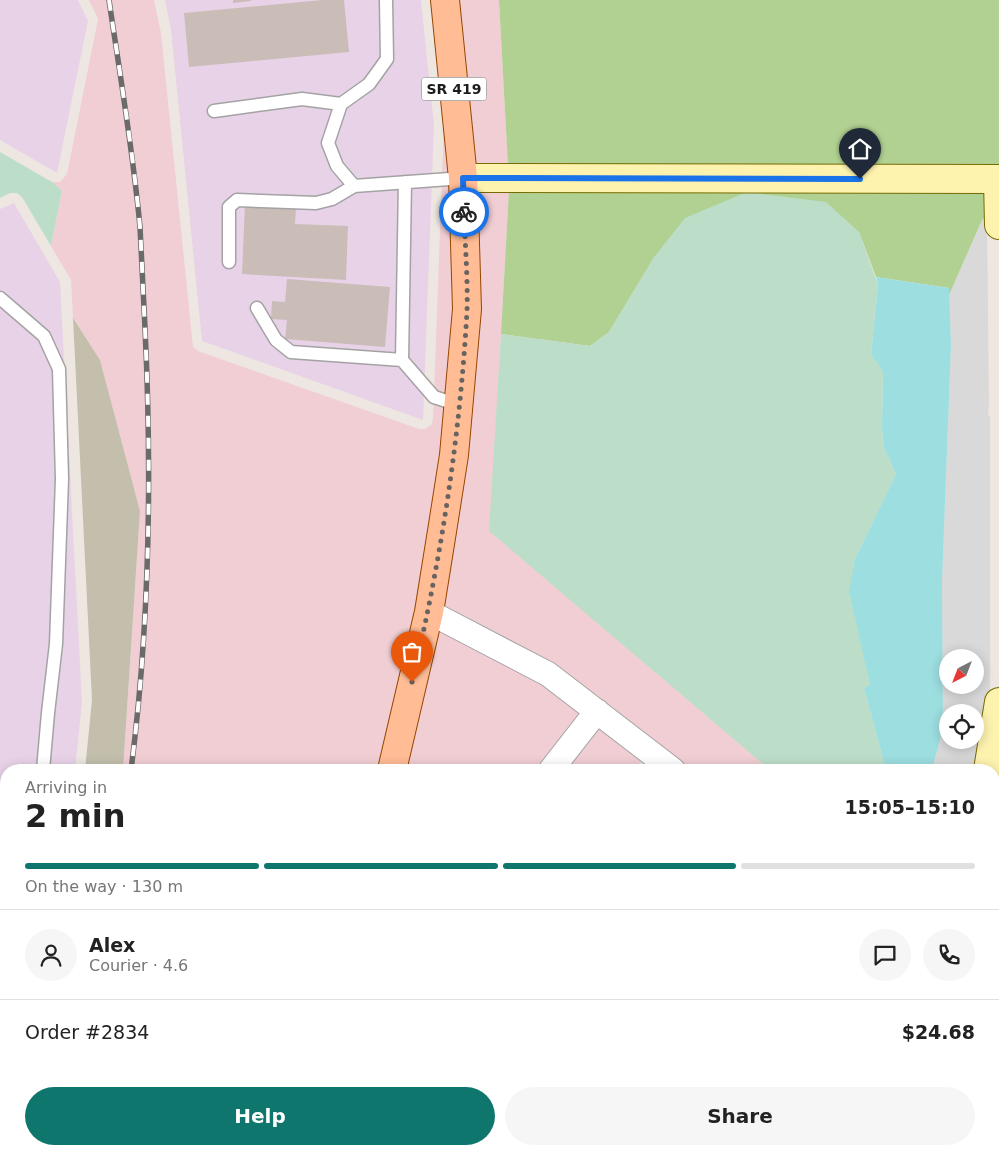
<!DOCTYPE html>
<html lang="en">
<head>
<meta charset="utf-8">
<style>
  :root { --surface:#fff; --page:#f6f6f6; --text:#222; --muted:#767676; --line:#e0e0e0; --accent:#0f766e }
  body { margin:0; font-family:"DejaVu Sans",sans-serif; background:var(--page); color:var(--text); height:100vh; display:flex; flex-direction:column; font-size:19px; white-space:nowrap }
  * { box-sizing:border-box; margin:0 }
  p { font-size:16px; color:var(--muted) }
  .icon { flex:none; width:28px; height:28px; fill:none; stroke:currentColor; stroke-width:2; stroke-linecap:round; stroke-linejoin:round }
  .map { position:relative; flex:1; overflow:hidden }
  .details { position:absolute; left:0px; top:764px; width:1000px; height:391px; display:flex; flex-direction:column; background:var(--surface); border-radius:20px 20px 0 0; box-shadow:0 2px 12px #0003 }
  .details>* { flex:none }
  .needle { width:32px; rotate:222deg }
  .controls { position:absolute; left:939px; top:649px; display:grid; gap:10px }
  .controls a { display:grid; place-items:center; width:45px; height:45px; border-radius:50%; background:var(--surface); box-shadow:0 2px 12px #0003; font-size:25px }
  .pin { position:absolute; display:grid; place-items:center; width:42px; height:42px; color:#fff; margin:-51px -21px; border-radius:50% 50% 50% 0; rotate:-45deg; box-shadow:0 0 5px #0007 }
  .pin .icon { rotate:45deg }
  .courier { position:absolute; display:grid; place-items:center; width:50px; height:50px; margin:-25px; border:4px solid #1a73e8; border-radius:50%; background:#fff; color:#222; box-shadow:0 1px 6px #0007 }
  .head em { font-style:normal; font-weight:800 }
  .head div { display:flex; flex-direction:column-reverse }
  .head { display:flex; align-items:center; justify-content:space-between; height:85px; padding:0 25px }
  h1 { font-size:32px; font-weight:800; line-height:38px }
  .bar { display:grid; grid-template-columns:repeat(4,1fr); gap:8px 5px; align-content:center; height:60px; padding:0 25px }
  .bar i { height:6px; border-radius:4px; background:var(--line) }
  .bar .active { background:var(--accent) }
  .bar p { grid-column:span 4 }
  .line { display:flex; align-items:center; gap:12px; padding:0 25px; border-top:1px solid var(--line) }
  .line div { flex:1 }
  .round { display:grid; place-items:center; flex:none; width:52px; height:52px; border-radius:26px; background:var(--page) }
  .action { display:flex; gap:10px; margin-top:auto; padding:10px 25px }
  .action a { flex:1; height:58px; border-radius:30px; background:var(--accent); color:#fff; font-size:20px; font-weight:800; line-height:58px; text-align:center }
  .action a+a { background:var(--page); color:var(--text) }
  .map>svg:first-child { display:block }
</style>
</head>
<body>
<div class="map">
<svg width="999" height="1154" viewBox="0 0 999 1154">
  <rect width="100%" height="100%" fill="#eee7e1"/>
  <path fill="#dad9d9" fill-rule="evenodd" d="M987,216L989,405L988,415L990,416V690L977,770H932L943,728L942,582L951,345L949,295L982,220ZM948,658H975V685H948ZM948,712H975V740H948Z
    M999,776V1154H981V1149H994V805Z
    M797,1149H841V1154H793Z"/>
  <path fill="#f1ced3" d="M89,0H154L161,33L193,347L198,351L419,429H425L431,425L433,419L444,125L431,0H433L451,179L455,310L443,455L418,609L413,617L416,619L380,770H123L140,511L100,360L73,318L71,280L51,246L62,191L52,182H60L67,174L98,19Z
    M457,0H499L508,166H473Z
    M475,190H509L490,531L770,770H690L674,755L556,664L442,604Z
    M436,630L541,684L580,714L537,770H404Z
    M598,728L641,762L635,770H565Z
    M79,1149H248L245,1154H78Z
    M273,1149H304L302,1154H270Z
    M636,1149H753L749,1154H643Z"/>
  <path fill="#e8d2e8" d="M0,0H78L88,21L57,173L0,140Z
    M165,0H421L434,125L423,420L202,341L171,30Z
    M14,203L60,282L82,702L75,770H6V1149H14L12,1154H0V209Z"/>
  <path fill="#c3bfac" d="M73,318L100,360L140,511L123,770H85L92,700Z
    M24,1149H79L78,1154H22Z"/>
  <path fill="#b1d192" d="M499,0H999V167L508,166Z
    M509,190L987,191V216L982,220L949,295V288L876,277L859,232L655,256L609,332L590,346L501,334Z
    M304,1149H636L643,1154H302Z"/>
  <path fill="#bcdec8" d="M0,152L52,182L62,191L51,246L22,197L17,193H10L0,198Z
    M747,192L826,202L859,232L878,285L871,354L883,372L882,429L884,448L896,474L855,559L862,645L870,685L864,688L886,770H770L489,531L501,334L590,346L609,332L655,256L685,218Z"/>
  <path fill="#9ddee0" d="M876,277L949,288L951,345L942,582L943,728L932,770H886L864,688L870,685L849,591L855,559L896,474L884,448L882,429L883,372L871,354L878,285Z
    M841,1149H981V1154H841Z"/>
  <path fill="#cabcb7" d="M233,0H251V1L233,3Z
    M323,0H344L349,52L189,67L184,13Z
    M245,204L296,207L295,224L348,226L346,280L242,274Z
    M287,279L390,287L385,347L285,339L287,320L271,319L272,301L285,302Z
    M996,901L999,903V954L994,950V904Z
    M994,989L999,990V1030H994Z"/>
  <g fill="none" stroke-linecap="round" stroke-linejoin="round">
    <defs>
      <path id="lane" d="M386,0L387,59L369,84L341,104L328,143L337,166L354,186L463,178
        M214,111L302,99L341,104
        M405,182L402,360L434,397L459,405
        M229,262V207L237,200L316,203L332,199L354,186
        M0,298L44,336L59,369L62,479L56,644L48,713L43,770
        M257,308L276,340L291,352L402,360
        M0,1049L6,1039
        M0,1065L6,1068
        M0,1134L6,1109
        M124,1149L128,1154
        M150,1149L166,1154
        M114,1154L115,1149"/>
      <path id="street" d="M429,612L548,674L673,770
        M551,770L597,711"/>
      <path id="secondary" d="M463,178L999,179
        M998,179L999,225
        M988,770L999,702
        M780,1154L784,1149"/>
      <path id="primary" d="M392,770L429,612L443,525L454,455L467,309L463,178L445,0
        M257,1154L260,1149"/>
    </defs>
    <use href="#lane" stroke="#a3a3a3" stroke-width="15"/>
    <use href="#street" stroke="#a3a3a3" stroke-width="26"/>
    <use href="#secondary" stroke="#766b00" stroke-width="30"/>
    <use href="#primary" stroke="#944600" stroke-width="30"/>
    <use href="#lane" stroke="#fff" stroke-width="12"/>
    <use href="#street" stroke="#fff" stroke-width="24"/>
    <use href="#secondary" stroke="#fef2af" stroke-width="28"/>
    <use href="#primary" stroke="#ffbc95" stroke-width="28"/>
    <defs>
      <path id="rail" d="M109,0C120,75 133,151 140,227C142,261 143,294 145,328C152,475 150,623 131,770
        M63,1154L65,1149"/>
    </defs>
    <use href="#rail" stroke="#6a6a6a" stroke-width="5.5"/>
    <use href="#rail" stroke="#fff" stroke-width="4" stroke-dasharray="11" stroke-linecap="butt"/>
  </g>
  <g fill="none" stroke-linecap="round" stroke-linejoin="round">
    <path stroke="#666361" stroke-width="5" stroke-dasharray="0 9" d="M412,682C441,560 460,436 467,311C468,278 465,245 464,212"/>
    <path stroke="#1a73e8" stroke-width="6" d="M464,212L463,178L860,179"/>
  </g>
  <g text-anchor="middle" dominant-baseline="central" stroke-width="4" stroke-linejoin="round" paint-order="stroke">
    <rect fill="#fff" stroke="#606060" stroke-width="1" x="421.5" y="77.5" width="65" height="23" rx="4"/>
    <g font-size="14" font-weight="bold" fill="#1c1c1c">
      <text x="454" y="89">SR 419</text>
    </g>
  </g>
</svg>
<div class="controls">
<a><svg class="needle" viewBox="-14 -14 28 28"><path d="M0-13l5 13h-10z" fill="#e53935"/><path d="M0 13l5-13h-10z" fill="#767676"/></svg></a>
<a><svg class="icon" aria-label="locate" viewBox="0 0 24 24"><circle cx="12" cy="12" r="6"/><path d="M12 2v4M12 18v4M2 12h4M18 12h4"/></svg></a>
</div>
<div class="pin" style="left:412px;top:682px;background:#ea580c"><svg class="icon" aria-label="bag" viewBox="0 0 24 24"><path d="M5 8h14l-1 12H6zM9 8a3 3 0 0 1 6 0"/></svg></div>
<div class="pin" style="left:860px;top:179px;background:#1f2937"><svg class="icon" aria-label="home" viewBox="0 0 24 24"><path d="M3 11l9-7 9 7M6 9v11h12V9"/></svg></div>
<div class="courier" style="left:464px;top:212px"><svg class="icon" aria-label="bike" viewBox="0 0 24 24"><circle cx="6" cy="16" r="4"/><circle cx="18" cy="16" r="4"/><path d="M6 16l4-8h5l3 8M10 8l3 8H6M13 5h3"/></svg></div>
<section class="details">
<div class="head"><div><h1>2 min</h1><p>Arriving in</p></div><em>15:05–15:10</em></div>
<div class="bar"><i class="active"></i><i class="active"></i><i class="active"></i><i></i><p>On the way · 130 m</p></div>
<div class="line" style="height:90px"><a class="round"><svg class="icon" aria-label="person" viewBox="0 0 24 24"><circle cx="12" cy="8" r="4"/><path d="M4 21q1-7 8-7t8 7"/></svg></a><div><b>Alex</b><p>Courier · 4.6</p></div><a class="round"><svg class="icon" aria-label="chat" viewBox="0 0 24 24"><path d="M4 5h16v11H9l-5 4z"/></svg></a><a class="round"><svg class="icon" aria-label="phone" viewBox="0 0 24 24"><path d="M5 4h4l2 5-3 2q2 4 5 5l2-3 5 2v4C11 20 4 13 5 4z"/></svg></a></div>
<div class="line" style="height:65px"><div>Order #2834</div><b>$24.68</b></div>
<div class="action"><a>Help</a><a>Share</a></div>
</section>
</div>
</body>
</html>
